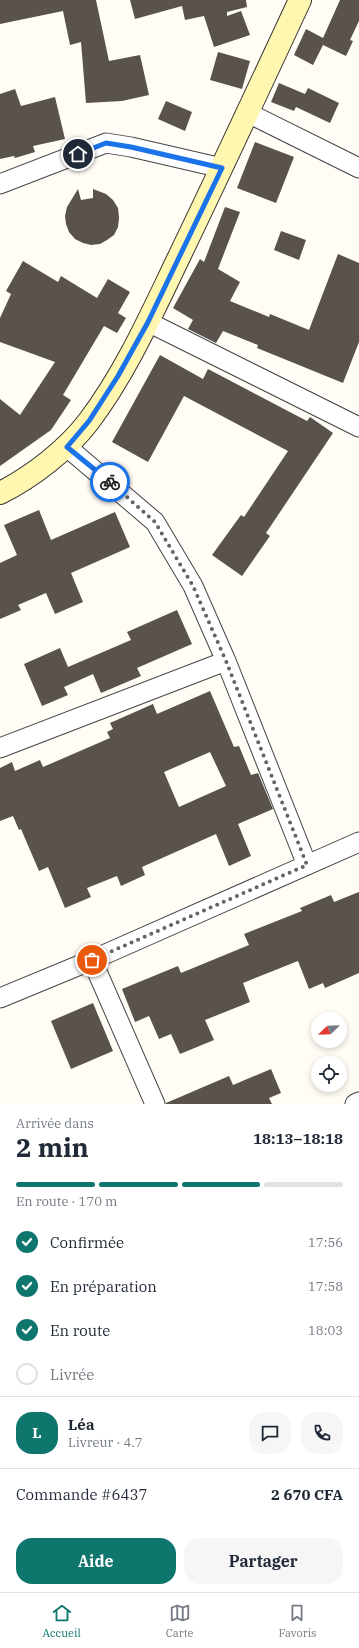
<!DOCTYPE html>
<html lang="fr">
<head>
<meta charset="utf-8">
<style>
  :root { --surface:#fff; --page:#f6f6f7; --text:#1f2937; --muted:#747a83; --line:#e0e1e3; --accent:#0f766e }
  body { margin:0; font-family:"IBM Plex Serif",serif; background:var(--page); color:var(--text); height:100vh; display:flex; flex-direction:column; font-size:15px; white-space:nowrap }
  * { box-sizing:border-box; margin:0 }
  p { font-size:13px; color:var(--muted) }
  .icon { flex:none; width:22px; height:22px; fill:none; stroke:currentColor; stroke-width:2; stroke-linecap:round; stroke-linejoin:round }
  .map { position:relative; height:1104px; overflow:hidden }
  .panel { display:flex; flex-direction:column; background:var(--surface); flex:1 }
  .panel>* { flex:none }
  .needle { width:26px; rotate:247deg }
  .tools { position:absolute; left:311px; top:1012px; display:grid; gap:8px }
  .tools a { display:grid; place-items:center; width:36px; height:36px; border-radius:50%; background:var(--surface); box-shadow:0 2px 6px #0003; font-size:20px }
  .pin { position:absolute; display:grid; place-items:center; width:34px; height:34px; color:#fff; margin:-17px; border:2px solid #fff; border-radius:50%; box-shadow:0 1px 4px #0007 }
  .courier { position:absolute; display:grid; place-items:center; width:40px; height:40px; margin:-20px; border:3px solid #1a73e8; border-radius:50%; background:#fff; color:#222; box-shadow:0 1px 5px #0007 }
  .headline em { font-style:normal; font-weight:700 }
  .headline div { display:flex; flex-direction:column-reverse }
  .headline { display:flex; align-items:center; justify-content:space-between; height:68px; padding:0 16px }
  h1 { font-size:26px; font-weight:700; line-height:30px }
  .bar { display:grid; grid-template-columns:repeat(4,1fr); gap:6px 4px; align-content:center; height:48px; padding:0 16px }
  .bar i { height:5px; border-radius:3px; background:var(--line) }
  .bar .on { background:var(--accent) }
  .bar p { grid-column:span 4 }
  .line { display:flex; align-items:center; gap:10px; padding:0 16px; border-top:1px solid var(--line) }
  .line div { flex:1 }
  .round { display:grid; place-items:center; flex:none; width:42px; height:42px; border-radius:16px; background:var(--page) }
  ol { padding:0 16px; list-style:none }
  li { display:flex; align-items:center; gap:12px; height:44px }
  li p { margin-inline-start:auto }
  li .icon { padding:4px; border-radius:50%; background:var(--accent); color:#fff; stroke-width:4 }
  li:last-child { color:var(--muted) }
  li i { width:22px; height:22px; border:2px solid var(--line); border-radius:50% }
  .cta { display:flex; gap:8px; margin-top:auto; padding:8px 16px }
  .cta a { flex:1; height:46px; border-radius:16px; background:var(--accent); color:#fff; font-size:16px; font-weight:700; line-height:46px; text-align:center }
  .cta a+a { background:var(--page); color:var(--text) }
  .dock { display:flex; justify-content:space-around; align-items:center; height:56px; border-top:1px solid var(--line); background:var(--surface); font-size:11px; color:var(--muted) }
  .dock a { display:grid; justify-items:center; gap:2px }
  .dock .on { color:var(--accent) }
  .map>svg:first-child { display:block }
</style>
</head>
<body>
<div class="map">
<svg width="359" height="1104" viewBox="0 0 359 1104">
  <rect width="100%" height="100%" fill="#fffdf5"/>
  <path fill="#5a524d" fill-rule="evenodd" d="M0,0H96L109,61L140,55L149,95L122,101L86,103L81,42L70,45L63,11L0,24Z
    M130,0H246L247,7L227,12V16L241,11L250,35L214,47L204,16L185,20L182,6L135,19Z
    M340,0H359V21L350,40L353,41L346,56L323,45L313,65L294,55L306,29L323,38Z
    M218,52L250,61L242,89L210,80Z
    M279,83L305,94L308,88L339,103L330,123L296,107L294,111L271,102Z
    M15,89L21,106L55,97L65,139L33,146L35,152L15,158L14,156L0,159V94Z
    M166,101L192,112L185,131L158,119Z
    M255,142L294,157L276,203L237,188Z
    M78,189L81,200L93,198V189L106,194L113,200L118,208L119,218L118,227L114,235L107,240L100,244L91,245L83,243L75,239L69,232L66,224L65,216L67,207Z
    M225,207L240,212L218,269L240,282L230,301L269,317L270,314L309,330L338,254L359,263V342L343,383L257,348L258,345L223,331L216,343L188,329L193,320L173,308L200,259L204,262Z
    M281,231L306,240L299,260L274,250Z
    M23,261L58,282L61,276L97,298L108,279L130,292L118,313L126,318L117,333L104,326L63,395L71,400L51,430L0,466V399L20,415L55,362L0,342V318L11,294L6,291Z
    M160,355L203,379L208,369L307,421L310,417L333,433L266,533L270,536L242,576L212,555L241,515L244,517L288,451L184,396L148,462L112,442Z
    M39,510L51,540L115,512L130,547L71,573L83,602L55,614L46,593L18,605L21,610L0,619V563L17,555L4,525Z
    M177,610L192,644L137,668L141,676L101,693L93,674L64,687L68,695L42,706L24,664L60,648L68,667L131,640L127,632Z
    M210,691L234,747L239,746L251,775L258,773L273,809L238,824L251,856L229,866L216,834L142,867L145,875L121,886L117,876L87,888L91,897L65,908L48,867L39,871L21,829L19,830L13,816L0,821V768L12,762L15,771L40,760L43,767L110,738L107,732L113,729L110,723L153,704L157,714ZM210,752L226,786L179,807L164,772Z
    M359,892V973L325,988L323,983L309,989L298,961L243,983L250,1002L205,1020L214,1040L180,1054L171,1034L159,1039L149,1016L135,1022L122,989L178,966L181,973L249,945L244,934L302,911L300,908L331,895L334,902Z
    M93,1003L113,1051L71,1069L51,1021Z
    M271,1069L281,1093L269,1098L272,1104H166V1103L229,1076L233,1085Z"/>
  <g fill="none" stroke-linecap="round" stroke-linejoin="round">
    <defs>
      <path id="street" d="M248,113L359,168
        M0,184L106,143L131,147L222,168
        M148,322L359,427
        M67,447L155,522L193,586L226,661L307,865
        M0,748L226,661
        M92,960L155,1104
        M0,998L92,960L359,842
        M355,1104L359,1102"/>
      <path id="secondary" d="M0,493C32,477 67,450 89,421C126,372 152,313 179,257C220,172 260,86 300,0"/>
    </defs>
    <use href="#street" stroke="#444" stroke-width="21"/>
    <use href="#secondary" stroke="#333" stroke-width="24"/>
    <use href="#street" stroke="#fff" stroke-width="19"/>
    <use href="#secondary" stroke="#fff6b0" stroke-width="22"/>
  </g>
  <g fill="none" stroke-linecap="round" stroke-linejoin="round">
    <path stroke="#646461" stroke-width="4" stroke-dasharray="0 7.2" d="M92,960L307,865L226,661L193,586L155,522L110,482"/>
    <path stroke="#1a73e8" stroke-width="5" d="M78,154L106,143L131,147L222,168L148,322L118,376L89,421L67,447L110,482"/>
  </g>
</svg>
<div class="tools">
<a><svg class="needle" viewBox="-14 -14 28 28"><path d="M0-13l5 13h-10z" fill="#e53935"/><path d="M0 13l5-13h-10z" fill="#747a83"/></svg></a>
<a><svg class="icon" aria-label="locate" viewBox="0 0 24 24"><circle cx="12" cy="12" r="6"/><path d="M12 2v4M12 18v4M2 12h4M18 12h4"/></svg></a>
</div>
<div class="pin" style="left:92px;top:960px;background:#ea580c"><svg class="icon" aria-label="bag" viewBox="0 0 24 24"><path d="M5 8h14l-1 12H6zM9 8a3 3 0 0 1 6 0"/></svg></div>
<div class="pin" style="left:78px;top:154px;background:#1f2937"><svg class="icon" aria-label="home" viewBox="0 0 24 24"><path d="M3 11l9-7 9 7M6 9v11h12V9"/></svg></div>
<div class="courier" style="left:110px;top:482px"><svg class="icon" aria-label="bike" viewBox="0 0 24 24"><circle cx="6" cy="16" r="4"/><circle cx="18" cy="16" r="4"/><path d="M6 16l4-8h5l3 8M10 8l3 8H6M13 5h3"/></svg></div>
</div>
<section class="panel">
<div class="headline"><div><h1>2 min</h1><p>Arrivée dans</p></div><em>18:13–18:18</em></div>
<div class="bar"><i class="on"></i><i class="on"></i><i class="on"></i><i></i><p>En route · 170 m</p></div>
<ol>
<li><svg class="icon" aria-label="check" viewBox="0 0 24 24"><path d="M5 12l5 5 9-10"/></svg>Confirmée<p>17:56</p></li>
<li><svg class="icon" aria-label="check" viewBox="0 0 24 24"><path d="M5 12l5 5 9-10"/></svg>En préparation<p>17:58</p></li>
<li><svg class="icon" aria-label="check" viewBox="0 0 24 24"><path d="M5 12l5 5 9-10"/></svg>En route<p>18:03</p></li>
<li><i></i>Livrée</li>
</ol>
<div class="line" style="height:72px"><b class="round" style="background:var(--accent);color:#fff">L</b><div><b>Léa</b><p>Livreur · 4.7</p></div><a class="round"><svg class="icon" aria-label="chat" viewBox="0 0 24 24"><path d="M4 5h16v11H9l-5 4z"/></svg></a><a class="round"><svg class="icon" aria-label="phone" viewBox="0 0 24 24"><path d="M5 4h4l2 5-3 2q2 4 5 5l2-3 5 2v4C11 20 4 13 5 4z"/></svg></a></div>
<div class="line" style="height:52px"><div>Commande #6437</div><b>2 670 CFA</b></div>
<div class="cta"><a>Aide</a><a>Partager</a></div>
</section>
<nav class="dock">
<a class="on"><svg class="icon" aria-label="home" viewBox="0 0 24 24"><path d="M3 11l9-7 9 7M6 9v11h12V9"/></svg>Accueil</a>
<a><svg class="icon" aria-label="map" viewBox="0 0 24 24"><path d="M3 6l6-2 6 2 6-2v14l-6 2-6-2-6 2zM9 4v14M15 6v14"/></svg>Carte</a>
<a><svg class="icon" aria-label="saved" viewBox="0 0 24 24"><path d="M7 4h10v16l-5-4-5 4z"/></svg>Favoris</a>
</nav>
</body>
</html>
